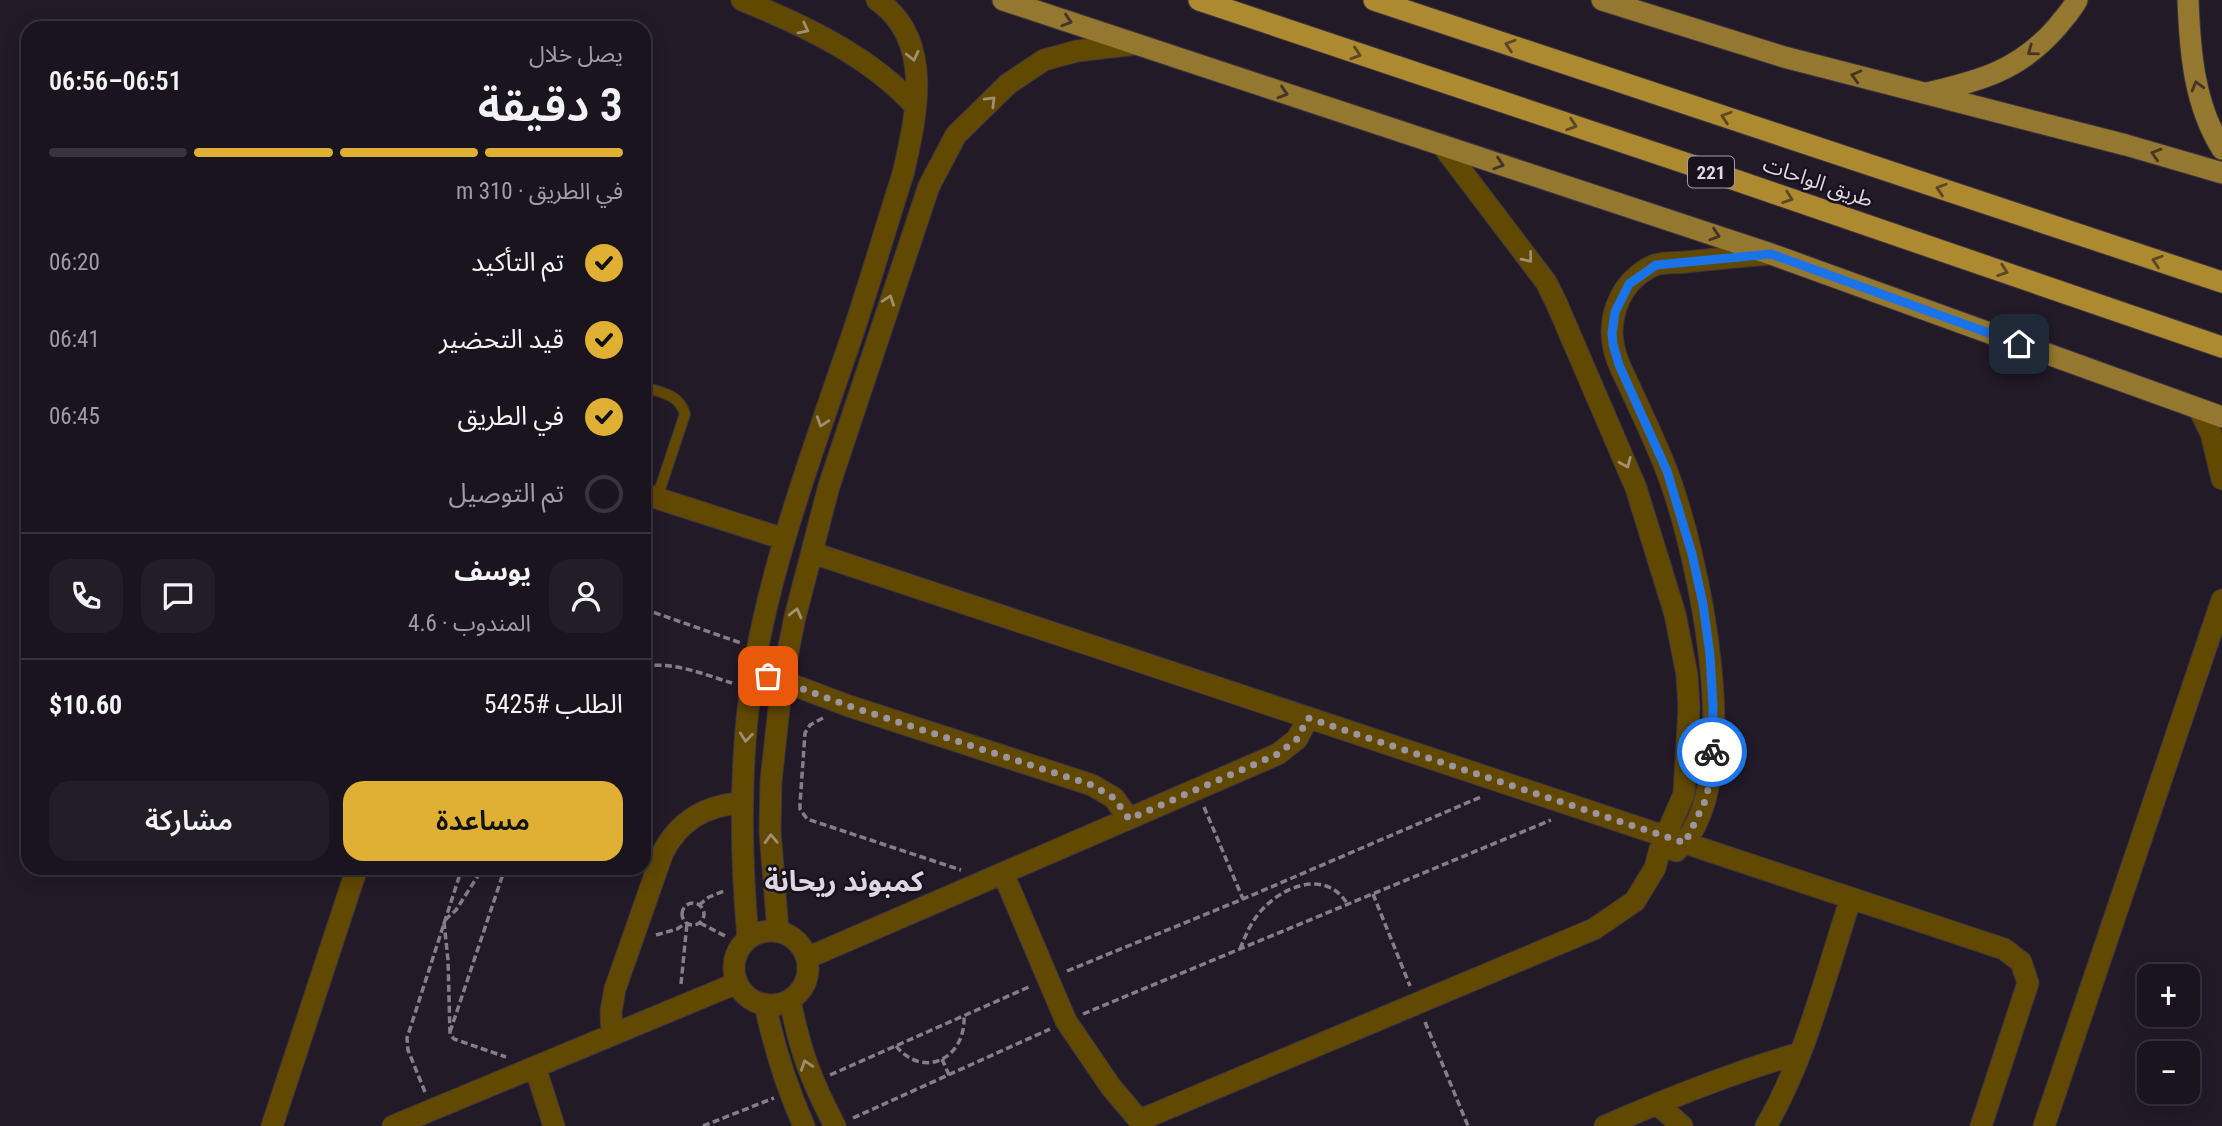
<!DOCTYPE html>
<html lang="ar">
<head>
<meta charset="utf-8">
<style>
  :root { --surface:#1a141e; --page:#231d27; --text:#f1f3f6; --muted:#9f9ea4; --line:#38333c; --accent:#e0b034 }
  body { margin:0; font-family:"Roboto Condensed","Noto Sans Arabic",sans-serif; background:var(--page); color:var(--text); direction:rtl; height:100vh; display:flex; flex-direction:column; font-size:26px; white-space:nowrap }
  * { box-sizing:border-box; margin:0 }
  p { font-size:23px; color:var(--muted) }
  .icon { flex:none; width:38px; height:38px; fill:none; stroke:currentColor; stroke-width:2; stroke-linecap:round; stroke-linejoin:round }
  .map { position:relative; flex:1; overflow:hidden; direction:ltr }
  .details { position:absolute; left:21px; top:21px; width:630px; height:854px; display:flex; flex-direction:column; background:var(--surface); border-radius:21px; box-shadow:0 4px 18px #0003,0 0 0 2px var(--line); direction:rtl }
  .details>* { flex:none }
  .buttons { position:absolute; left:2137px; top:964px; display:grid; gap:14px }
  .buttons a { display:grid; place-items:center; width:63px; height:63px; border-radius:14px; background:var(--surface); box-shadow:0 4px 18px #0003,0 0 0 2px var(--line); font-size:35px }
  .pin { position:absolute; display:grid; place-items:center; width:60px; height:60px; color:#fff; margin:-30px; border-radius:14px; box-shadow:0 4px 10px #0006 }
  .courier { position:absolute; display:grid; place-items:center; width:70px; height:70px; margin:-35px; border:5px solid #1a73e8; border-radius:50%; background:#fff; color:#222; box-shadow:0 2px 9px #0007 }
  .summary em { font-style:normal; font-weight:600 }
  .summary div { display:flex; flex-direction:column-reverse }
  .summary { display:flex; align-items:center; justify-content:space-between; height:119px; padding:0 28px }
  h1 { font-size:46px; font-weight:600; line-height:52px }
  .bar { display:grid; grid-template-columns:repeat(4,1fr); gap:10px 7px; align-content:center; height:84px; padding:0 28px }
  .bar i { height:9px; border-radius:5px; background:var(--line) }
  .bar .active { background:var(--accent) }
  .bar p { grid-column:span 4 }
  .line { display:flex; align-items:center; gap:18px; padding:0 28px; border-top:2px solid var(--line) }
  .line div { flex:1 }
  .round { display:grid; place-items:center; flex:none; width:74px; height:74px; border-radius:21px; background:var(--page) }
  ol { padding:0 28px; list-style:none }
  li { display:flex; align-items:center; gap:21px; height:77px }
  li p { margin-inline-start:auto }
  li .icon { padding:7px; border-radius:50%; background:var(--accent); color:#111; stroke-width:4 }
  li:last-child { color:var(--muted) }
  li i { width:38px; height:38px; border:4px solid var(--line); border-radius:50% }
  .button { display:flex; gap:14px; margin-top:auto; padding:14px 28px }
  .button a { flex:1; height:80px; border-radius:21px; background:var(--accent); color:#111; font-size:28px; font-weight:600; line-height:80px; text-align:center }
  .button a+a { background:var(--page); color:var(--text) }
  .map>svg:first-child { display:block }
</style>
</head>
<body>
<div class="map">
<svg width="2222" height="1126" viewBox="0 0 2222 1126">
  <rect width="100%" height="100%" fill="#231a28"/>
  <g fill="none" stroke-linecap="round" stroke-linejoin="round">
    <defs>
      <path id="lane" d="M644,387C662,393 679,394 685,414L657,498"/>
      <path id="street" d="M742,0C803,25 870,56 915,106
        M2199,409L2211,433L2222,479
        M644,494L784,539
        M813,553L2004,949L2021,962L2028,983L1981,1126
        M769,676L849,706L1092,785L1114,798L1129,819
        M1676,851C1750,787 1698,551 1666,469C1656,443 1644,418 1632,392C1625,376 1615,360 1613,343C1609,319 1618,292 1637,276C1642,272 1649,267 1655,265C1664,262 1677,263 1686,262C1715,259 1743,256 1771,254
        M1003,873L1066,1021L1111,1087L1144,1126
        M734 968a37 37 0 1 1 74 0a37 37 0 1 1-74 0Z
        M778,931L770,831L771,781L782,681L795,617L829,486L929,186L956,135L1008,84L1044,60L1077,51L1136,44
        M748,938C740,849 739,761 753,673C771,566 808,464 843,362C865,300 883,236 903,174C916,117 935,40 877,0
        M807,958L1278,754L1297,739L1308,718
        M790,1000C800,1051 811,1080 835,1126
        M765,1004C774,1047 786,1086 804,1126
        M612,1033L611,1011L615,989L663,852C680,820 706,805 742,803
        M535,1067L554,1126
        M1657,1104L1682,1126
        M1140,1120L1594,929L1635,901L1655,868L1660,849L1684,794L1689,708L1687,675L1675,614L1636,488L1556,302L1546,282L1442,145
        M272,1126L357,868
        M393,1126L737,983
        M1605,1126C1669,1098 1733,1072 1800,1053
        M1766,1126C1806,1058 1826,973 1851,898
        M2044,1126L2222,600"/>
      <path id="primary" d="M1003,0L1771,254L2222,417
        M1602,0L1784,57L2126,145L2222,173
        M2188,0C2190,52 2194,104 2222,149
        M1927,93C1980,81 2020,70 2057,27C2064,18 2072,10 2077,0"/>
      <path id="highway" d="M1199,0L1715,173L2222,347
        M1374,0L2222,282"/>
    </defs>
    <use href="#lane" stroke="#3d3442" stroke-width="12"/>
    <use href="#street" stroke="#3d3442" stroke-width="23"/>
    <use href="#primary" stroke="#3d3442" stroke-width="23"/>
    <use href="#highway" stroke="#3d3442" stroke-width="23"/>
    <path stroke="#857d89" stroke-width="3.5" stroke-dasharray="7 3.5" stroke-linecap="butt" d="M644,609L741,643
      M644,666C675,662 703,674 732,683
      M823,718L810,725L805,733L800,804V809L807,819L961,870
      M1204,807L1243,899
      M1373,894L1410,986
      M682 914a11 11 0 1 1 22 0a11 11 0 1 1-22 0Z
      M699,905L709,897L724,891
      M445,920L456,910L483,868
      M444,922L448,960L450,1034L454,1039L506,1057
      M700,923L727,937
      M656,935L677,929L686,923
      M1240,949C1244,939 1248,929 1254,920C1274,889 1325,865 1348,905
      M1067,971L1243,899L1483,796
      M681,984L687,923
      M1083,1014L1551,820
      M1425,1022L1468,1126
      M450,1032L505,868
      M896,1046C924,1080 966,1058 964,1016
      M942,1059L949,1075
      M830,1075L1031,986
      M425,1092L408,1050L407,1038L462,868
      M853,1118L1050,1029
      M703,1126L774,1098"/>
    <use href="#lane" stroke="#624902" stroke-width="10"/>
    <use href="#street" stroke="#624902" stroke-width="21"/>
    <use href="#primary" stroke="#957830" stroke-width="21"/>
    <use href="#highway" stroke="#ad892f" stroke-width="21"/>
  </g>
  <defs><path id="oneway-chevron" d="M-2-3.5L2.5 0L-2 3.5" fill="none" stroke-width="1.6" stroke-linecap="round" stroke-linejoin="round" transform="scale(1.75)"/></defs>
  <g stroke="#453524">
    <use href="#oneway-chevron" transform="translate(1067 21) rotate(18)"/>
    <use href="#oneway-chevron" transform="translate(2032 51) rotate(144)"/>
    <use href="#oneway-chevron" transform="translate(1856 76) rotate(-165)"/>
    <use href="#oneway-chevron" transform="translate(2197 86) rotate(-106)"/>
    <use href="#oneway-chevron" transform="translate(1283 93) rotate(18)"/>
    <use href="#oneway-chevron" transform="translate(2156 154) rotate(-164)"/>
    <use href="#oneway-chevron" transform="translate(1499 164) rotate(18)"/>
    <use href="#oneway-chevron" transform="translate(1715 235) rotate(18)"/>
  </g>
  <g stroke="#a09071">
    <use href="#oneway-chevron" transform="translate(804 29) rotate(27)"/>
    <use href="#oneway-chevron" transform="translate(913 56) rotate(77)"/>
    <use href="#oneway-chevron" transform="translate(991 101) rotate(-45)"/>
    <use href="#oneway-chevron" transform="translate(1528 258) rotate(51)"/>
    <use href="#oneway-chevron" transform="translate(889 300) rotate(-71)"/>
    <use href="#oneway-chevron" transform="translate(822 422) rotate(109)"/>
    <use href="#oneway-chevron" transform="translate(1626 463) rotate(67)"/>
    <use href="#oneway-chevron" transform="translate(796 613) rotate(-76)"/>
    <use href="#oneway-chevron" transform="translate(746 737) rotate(96)"/>
    <use href="#oneway-chevron" transform="translate(771 839) rotate(-92)"/>
    <use href="#oneway-chevron" transform="translate(806 1065) rotate(-109)"/>
  </g>
  <g stroke="#5c4726">
    <use href="#oneway-chevron" transform="translate(1510 45) rotate(-162)"/>
    <use href="#oneway-chevron" transform="translate(1356 54) rotate(18)"/>
    <use href="#oneway-chevron" transform="translate(1726 117) rotate(-162)"/>
    <use href="#oneway-chevron" transform="translate(1572 125) rotate(18)"/>
    <use href="#oneway-chevron" transform="translate(1941 189) rotate(-162)"/>
    <use href="#oneway-chevron" transform="translate(1788 198) rotate(19)"/>
    <use href="#oneway-chevron" transform="translate(2157 261) rotate(-162)"/>
    <use href="#oneway-chevron" transform="translate(2003 271) rotate(19)"/>
  </g>
  <g fill="none" stroke-linecap="round" stroke-linejoin="round">
    <path stroke="#9c95a0" stroke-width="7" stroke-dasharray="0 12.6" d="M768,676L849,706L1092,785L1114,798L1129,819L1278,754L1297,739L1308,718L1685,843L1707,797L1712,752"/>
    <path stroke="#1a73e8" stroke-width="9" d="M1712,752L1713,706L1710,655L1703,604L1692,554L1667,471L1619,365L1613,344L1612,333L1615,312L1629,284L1656,265L1771,254L2019,344"/>
  </g>
  <g text-anchor="middle" dominant-baseline="central" stroke-width="5" stroke-linejoin="round" paint-order="stroke">
    <rect fill="#1a111e" stroke="#a29ca6" stroke-width="2" x="1688" y="156.5" width="46" height="31" rx="5"/>
    <g font-size="19" font-weight="bold" fill="#ddd7e0">
      <text x="1711" y="172">221</text>
    </g>
    <g font-size="21" fill="#ddd7e0" stroke="#1a111e">
      <text transform="translate(1818 182) rotate(19)">طريق الواحات</text>
    </g>
    <g font-size="28" font-weight="bold" fill="#ddd7e0" stroke="#1a111e">
      <text x="844" y="881">كمبوند ريحانة</text>
    </g>
  </g>
</svg>
<div class="buttons">
<a>+</a>
<a>−</a>
</div>
<div class="pin" style="left:768px;top:676px;background:#ea580c"><svg class="icon" aria-label="bag" viewBox="0 0 24 24"><path d="M5 8h14l-1 12H6zM9 8a3 3 0 0 1 6 0"/></svg></div>
<div class="pin" style="left:2019px;top:344px;background:#1f2937"><svg class="icon" aria-label="home" viewBox="0 0 24 24"><path d="M3 11l9-7 9 7M6 9v11h12V9"/></svg></div>
<div class="courier" style="left:1712px;top:752px"><svg class="icon" aria-label="bike" viewBox="0 0 24 24"><circle cx="6" cy="16" r="4"/><circle cx="18" cy="16" r="4"/><path d="M6 16l4-8h5l3 8M10 8l3 8H6M13 5h3"/></svg></div>
<section class="details">
<div class="summary"><div><h1>3 دقيقة</h1><p>يصل خلال</p></div><em>06:51–06:56</em></div>
<div class="bar"><i class="active"></i><i class="active"></i><i class="active"></i><i></i><p>في الطريق · 310 m</p></div>
<ol>
<li><svg class="icon" aria-label="check" viewBox="0 0 24 24"><path d="M5 12l5 5 9-10"/></svg>تم التأكيد<p>06:20</p></li>
<li><svg class="icon" aria-label="check" viewBox="0 0 24 24"><path d="M5 12l5 5 9-10"/></svg>قيد التحضير<p>06:41</p></li>
<li><svg class="icon" aria-label="check" viewBox="0 0 24 24"><path d="M5 12l5 5 9-10"/></svg>في الطريق<p>06:45</p></li>
<li><i></i>تم التوصيل</li>
</ol>
<div class="line" style="height:126px"><a class="round"><svg class="icon" aria-label="person" viewBox="0 0 24 24"><circle cx="12" cy="8" r="4"/><path d="M4 21q1-7 8-7t8 7"/></svg></a><div><b>يوسف</b><p>المندوب · 4.6</p></div><a class="round"><svg class="icon" aria-label="chat" viewBox="0 0 24 24"><path d="M4 5h16v11H9l-5 4z"/></svg></a><a class="round"><svg class="icon" aria-label="phone" viewBox="0 0 24 24"><path d="M5 4h4l2 5-3 2q2 4 5 5l2-3 5 2v4C11 20 4 13 5 4z"/></svg></a></div>
<div class="line" style="height:91px"><div>الطلب #5425</div><b>$10.60</b></div>
<div class="button"><a>مساعدة</a><a>مشاركة</a></div>
</section>
</div>
</body>
</html>
